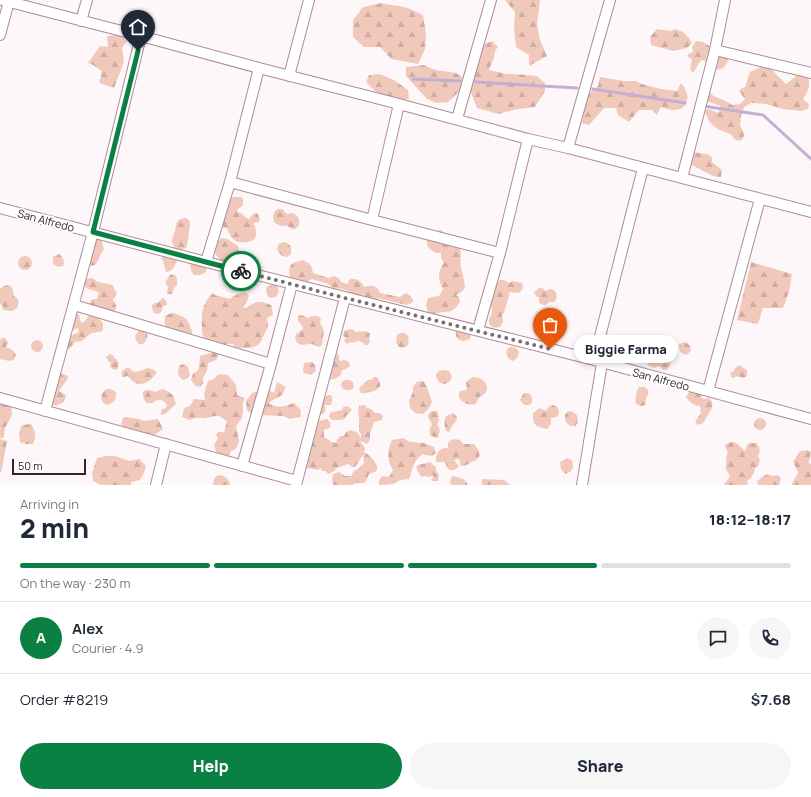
<!DOCTYPE html>
<html lang="en">
<head>
<meta charset="utf-8">
<style>
  :root { --surface:#fff; --page:#f6f6f7; --text:#1f2937; --muted:#747a83; --line:#e0e1e3; --accent:#0b8043 }
  body { margin:0; font-family:Manrope,sans-serif; background:var(--page); color:var(--text); height:100vh; display:flex; flex-direction:column; font-size:15px; white-space:nowrap }
  * { box-sizing:border-box; margin:0 }
  p { font-size:13px; color:var(--muted) }
  .icon { flex:none; width:22px; height:22px; fill:none; stroke:currentColor; stroke-width:2; stroke-linecap:round; stroke-linejoin:round }
  .map { position:relative; height:485px; overflow:hidden }
  .details { display:flex; flex-direction:column; background:var(--surface); flex:1 }
  .details>* { flex:none }
  .scale { position:absolute; left:12px; bottom:10px; width:74px; box-sizing:border-box; padding-left:4px; border:2px solid #312529; border-top:0; font-size:11px; line-height:14px; white-space:nowrap; color:#312529; -webkit-text-stroke:3px #fff; paint-order:stroke }
  .pin { position:absolute; display:grid; place-items:center; width:34px; height:34px; color:#fff; margin:-41px -17px; border-radius:50% 50% 50% 0; rotate:-45deg; box-shadow:0 0 4px #0007 }
  .pin .icon { rotate:45deg }
  .courier { position:absolute; display:grid; place-items:center; width:40px; height:40px; margin:-20px; border:3px solid #0b8043; border-radius:50%; background:#fff; color:#222; box-shadow:0 1px 5px #0007 }
  .bubble { position:absolute; height:28px; border-radius:14px; background:var(--surface); box-shadow:0 2px 6px #0003; font-size:13px; font-weight:800; line-height:28px; text-align:center }
  .summary em { font-style:normal; font-weight:800 }
  .summary div { display:flex; flex-direction:column-reverse }
  .summary { display:flex; align-items:center; justify-content:space-between; height:68px; padding:0 20px }
  h1 { font-size:26px; font-weight:800; line-height:30px }
  .bar { display:grid; grid-template-columns:repeat(4,1fr); gap:6px 4px; align-content:center; height:48px; padding:0 20px }
  .bar i { height:5px; border-radius:3px; background:var(--line) }
  .bar .selected { background:var(--accent) }
  .bar p { grid-column:span 4 }
  .line { display:flex; align-items:center; gap:10px; padding:0 20px; border-top:1px solid var(--line) }
  .line div { flex:1 }
  .round { display:grid; place-items:center; flex:none; width:42px; height:42px; border-radius:21px; background:var(--page) }
  .action { display:flex; gap:8px; margin-top:auto; padding:8px 20px }
  .action a { flex:1; height:46px; border-radius:24px; background:var(--accent); color:#fff; font-size:16px; font-weight:800; line-height:46px; text-align:center }
  .action a+a { background:var(--page); color:var(--text) }
  .map>svg:first-child { display:block }
</style>
</head>
<body>
<div class="map">
<svg width="811" height="485" viewBox="0 0 811 485">
  <defs>
    <pattern id="forest-firs" width="22" height="20" patternUnits="userSpaceOnUse"><rect width="22" height="20" fill="#f1c9bb"/><path d="M5 1l3.5 6h-7zM16 11l3.5 6h-7z" fill="#cfaca1"/></pattern>
  </defs>
  <rect width="100%" height="100%" fill="#fef7f9"/>
  <path fill="url(#forest-firs)" d="M505,0H540L537,24L540,40L547,56L529,66V55L516,47L514,28L515,12Z
    M381,3L408,8L423,15L426,33L425,49L418,64L391,59L380,47H364L353,37V20L363,7Z
    M657,29L671,31L675,29L683,32L689,38L692,43L687,48L673,51L651,45L650,37Z
    M118,35L127,41L122,48L124,62L114,88L99,83L102,71L93,65L88,63L100,46L108,47L107,36Z
    M492,41L498,47L495,51L494,57L489,70L507,74H515L537,76L545,83V91L535,107L518,109L498,114L477,108L471,93L472,71L482,45Z
    M696,41L703,42L729,58C725,68 722,72 712,68L710,62L701,60L693,73L690,70L692,59L688,57V54L693,52L692,47Z
    M424,65C428,67 432,69 436,70C442,71 453,72 458,74C472,81 454,97 448,102L436,103L427,99L406,76V67Z
    M761,67L770,68L786,84L795,77L800,67L807,69C810,83 811,87 803,99L809,104L808,109L802,111L783,109L766,104L751,103L744,107L741,116L740,125L744,134L743,139L739,141L734,139L731,134C717,130 708,125 705,110L708,109L719,113L720,106L707,101L706,92L710,93C716,99 725,99 732,105L740,104L745,99L739,91L741,89L745,87L750,72Z
    M380,74L394,80L408,90L409,99L399,100L376,92L366,82L369,75Z
    M600,77L624,81H636L642,84L661,89L677,91L681,83C683,86 685,88 686,91C688,95 688,99 686,103C682,113 669,110 661,107L657,115L652,110H639L629,122L618,115L616,108H604L589,125L582,123L588,94L598,86Z
    M693,152L707,154L712,157V162L722,170L721,177L713,176L692,165L690,157Z
    M232,197H241L243,199V205L238,209L237,212C245,213 243,217 249,219L253,214L256,213L258,214L260,220L259,222L253,223C257,229 257,234 254,240C241,245 231,243 227,228C226,228 225,228 224,228C220,224 228,203 229,198Z
    M278,209H282C287,213 284,215 292,213C299,215 301,221 298,227C291,232 292,227 286,226C285,225 284,226 283,226C279,226 277,224 274,222L273,216L275,211Z
    M186,218L189,220C191,226 190,225 189,231C188,237 189,241 186,248C179,251 172,248 172,241C172,237 174,235 175,231C176,228 175,225 177,222C179,219 182,218 186,218Z
    M441,230L459,246C463,253 459,260 461,268C462,272 466,285 464,289C462,292 459,293 456,295L459,297L460,302C455,309 453,312 444,312C440,312 442,313 438,313C435,314 431,313 428,312L426,305L428,298L439,296L443,289C438,280 437,272 444,263L441,258V253C439,253 436,253 434,252C425,248 425,238 430,232Z
    M93,238H99L102,242L104,250C97,256 100,270 86,264L83,248L84,245Z
    M222,238L227,239L238,246C246,266 206,268 217,241Z
    M282,242C290,242 292,247 291,254L287,257L282,256L277,250L278,245Z
    M59,254L63,258L64,263L63,266L58,267L53,264V257Z
    M165,255L179,257V260L177,261C174,267 173,271 166,272L163,260L161,259Z
    M18 263a7 7 0 1 1 14 0a7 7 0 1 1-14 0Z
    M303,260C309,263 312,265 313,273L329,278L334,276L339,278L341,282L347,284L350,279C357,278 361,281 364,287C371,286 377,284 380,293L400,297L405,293L408,294L413,299V302L410,304L406,305L378,298L376,300L367,299L364,295C361,294 357,296 354,295C349,293 352,293 348,291C344,289 339,288 334,289L328,284L312,279L305,283L290,278C288,265 289,263 303,260Z
    M751,262L792,274L789,292L783,308H763L758,324L737,320Z
    M194,263L207,265L206,272L200,275H194L191,270L190,265Z
    M174,274L177,278V285L174,288L172,294H167L168,286L166,285V281L170,275Z
    M92,278L98,282L112,285L115,290L117,294L113,300L116,305V309L114,311H111L90,306V301L93,299H97L99,292L88,289L84,286L85,281L86,279Z
    M500,280H504L509,283L513,281L522,283L523,288L519,293L510,292L504,313L502,315L503,322L500,327C495,329 489,327 489,320C489,317 492,314 492,311C492,308 491,306 492,304C492,297 495,284 500,280Z
    M9,285L12,287L14,296L17,298L19,302L17,308L12,311L3,310L2,305L0,304V289L4,286Z
    M272,285H277L279,292L276,297L271,298L268,297L266,291L267,287Z
    M539,288H542L546,291L549,289C556,289 558,294 556,300L554,302H549L546,305C541,305 538,304 539,298L536,296L534,292Z
    M212,293L215,295L230,299C236,294 240,293 247,293L249,296L247,301L243,308C250,308 254,300 261,302C264,302 268,304 271,305L272,309L273,315L267,318C269,329 267,328 263,337C262,338 262,341 260,343C255,349 242,348 235,348L233,344C229,343 225,345 221,344C219,344 208,341 206,340C202,337 202,332 202,328C201,312 202,306 212,293Z
    M162,298H164L167,302V305L163,306L161,312L158,314L154,313L152,308V305L155,303H158Z
    M76,312L79,315L80,320L82,323L85,321L87,318L90,315L96,316L103,323V330L100,332L91,333L82,341L75,342L69,349L65,350C67,338 67,337 79,332L78,328L72,330H66Z
    M173,313C187,318 187,317 192,331L191,335L173,339H168C165,333 164,323 165,316L169,314Z
    M299,315L304,316L308,318C312,316 318,314 321,319L320,323L324,331L322,345L319,347C309,343 313,344 302,345L297,343L295,338L296,334L303,329C302,322 295,323 299,315Z
    M349,329L354,330L355,332L364,331L370,333L369,338L370,341L368,345H365C360,340 359,340 352,343L351,342L347,344L344,341L346,338L343,336L344,331Z
    M456,329L471,334L470,339C461,344 454,339 456,329Z
    M139,330C149,331 150,337 143,344H139L136,340L135,336Z
    M400,333H405L408,336C410,345 407,349 399,347L396,343L397,335Z
    M648,336C652,335 653,337 655,340L662,339L664,341L668,339L673,342V346L672,350H668L665,348L664,352C671,356 673,364 667,370C663,371 662,369 659,366L654,368L648,365L647,361L649,355L648,352L639,350L638,345L639,340L642,338H646Z
    M2,338H5L8,342L6,347L11,349L16,354L14,360L9,361L0,359V340Z
    M31 346a6 6 0 1 1 12 0a6 6 0 1 1-12 0Z
    M685,342C691,345 694,351 686,355L681,353L679,348V344Z
    M510,347C515,347 517,348 519,352L517,358L513,361C508,360 505,354 507,349Z
    M214,352L217,353L219,354L216,360L208,363L207,371L203,378V383L201,386L197,387L194,384L191,380L193,373L196,372L199,368L200,356Z
    M331,353H336L339,355V360L340,361C344,360 346,360 349,362L350,366L346,369L342,370L341,375L335,379L328,380Z
    M110,354L114,356V358C120,360 119,365 117,370L112,369L110,366L111,363L109,362L106,357Z
    M312,362L315,365L316,371L311,375L304,373L303,371L304,363Z
    M184,364L188,367L190,375L188,378L183,380C177,376 177,371 180,365Z
    M739,365L747,370C748,374 747,377 743,378L738,376L732,378L731,376L730,373L734,371L735,368Z
    M128,367C130,368 131,370 132,371C136,373 144,370 147,368L152,369L157,372C149,385 137,389 128,376L123,377L121,372Z
    M444,370L449,371L452,376C451,381 449,383 444,384C438,383 437,380 436,374L439,371Z
    M58,374H63L68,376L67,380L63,385L59,391L66,395L64,402L56,406L52,404Z
    M219,374L228,375L236,385L237,395L245,398C242,404 243,405 243,411C243,417 240,422 236,426L239,441L236,449L231,451L229,457L216,452L214,445L218,438L216,435L218,432H224L227,422C218,413 217,416 206,418C198,419 199,416 190,420L182,417L184,408L190,406L194,399L205,400L204,394L208,381L214,379Z
    M374,377H377C378,379 380,381 380,384C382,391 365,394 361,393L359,389L360,387L363,385L364,383L368,380H371Z
    M473,377C480,377 490,382 486,392C485,395 481,395 479,398C477,400 477,402 476,404C468,407 455,400 460,391L467,390L466,383L468,380Z
    M345,380H350L353,382L354,388C350,391 347,391 342,388L341,384L343,381Z
    M423,381C429,387 428,394 432,401L430,407L423,414L415,413L410,408L409,401L413,392V387L417,382Z
    M277,382L286,387L282,395L268,403C278,409 283,407 294,403L301,410L300,417L290,419L283,416L257,415L247,411L246,401L252,393L264,389H267L274,393Z
    M639,387H645L648,390V395L646,398L645,405L641,406L636,404C635,399 636,391 639,387Z
    M106,389H111L116,392C116,401 115,402 107,405C99,401 100,394 106,389Z
    M164,389L173,395L176,404L165,414L161,415V410L166,408L167,405C163,399 158,398 153,403H146L143,396V392C147,389 150,390 156,392L159,390Z
    M691,389L699,393L703,399L709,398C715,403 712,409 708,415C706,417 705,421 703,423L698,425L695,422L701,413L700,406C694,406 689,402 686,397Z
    M524,393H529C532,397 534,401 530,405H524L520,400Z
    M328,395H331C333,398 332,402 331,405H325C326,410 326,412 322,414L315,412C319,406 322,399 328,395Z
    M0,404L11,406C14,416 9,420 5,428C4,431 4,435 4,438H0Z
    M363,405H365L367,408L371,409L375,413H379L383,416L382,420L374,422L370,434V440L367,444L361,441V443L363,445L365,448L364,453H366C370,456 382,467 375,472C373,473 371,473 369,474L366,481L364,483H356L352,485H333L332,479L333,474L339,472L345,476H351L354,471L358,469L364,463L363,455L355,467H352L348,464C345,465 342,466 339,467C335,469 333,473 328,474L325,471H322L321,468L318,470L302,467L314,422L327,419C331,422 331,424 330,428L324,430V437L332,442L336,443L337,440L340,436H344L346,432L350,430L357,432L361,438V434L359,432V418L358,414L359,406Z
    M552,405C559,406 561,411 557,417L551,418V424L547,429C536,427 532,425 533,413L540,408L546,411L549,406Z
    M346,406L349,407L352,410L346,416L345,419L338,420H332L329,417L330,413L332,412L342,410L343,407Z
    M432,411H437L438,413L439,421L437,424L440,430L438,438L431,436C428,432 430,428 432,424L428,417L429,413Z
    M571,411L577,415L578,421L577,424L575,426H570L565,421V415L567,412Z
    M453,413L457,417V420L452,426L449,432L446,431C444,427 444,420 446,416Z
    M125,417L139,419L144,421L158,419L163,429L153,436C142,433 131,430 121,425L123,418Z
    M754 424a6 6 0 1 1 12 0a6 6 0 1 1-12 0Z
    M31,424C36,431 36,437 33,444H26L20,442L19,433L22,425Z
    M403,438L410,442L424,443L434,447L436,453C432,457 428,456 423,454C414,459 412,470 409,479L400,480L393,484L380,485L379,481L382,476L389,477L393,470C387,461 387,450 392,440Z
    M0,439L7,441L1,473L0,472Z
    M455,439L460,440L463,444H474C477,448 483,455 477,459C475,461 473,461 471,462C467,465 465,466 461,466L459,459L454,460L459,466C456,470 454,470 449,470L446,465L445,462H436C436,453 439,447 448,448V443L451,440Z
    M731,442C737,442 741,447 745,451L747,445L749,443H756C760,447 761,451 758,456L760,460L758,466L755,468L754,473L750,479L747,480L748,482L747,485H724C726,481 729,479 730,475C722,466 728,464 726,457C728,453 728,451 725,447L726,444Z
    M808,450L811,452L809,463L811,464V485H792C793,480 797,477 798,472L793,462L800,451Z
    M107,456H115L129,461L139,459L146,466L144,473L140,480L131,482V485H101L93,481L92,473L97,458Z
    M567,458L572,460C574,468 573,471 565,474L561,469L560,462Z
    M430,462L436,467V471L439,474L438,481H432L431,479L433,478V475L429,477L425,476L421,477L416,467L418,465Z
    M767,474L773,476L778,475L781,479L779,485H758L757,481Z
    M221,475L227,478L230,483V485H213L214,479L217,476Z
    M452,476C459,478 466,478 468,485H451L450,481Z
    M482,479L504,480L510,485H480L482,484Z"/>
  <g fill="none" stroke-linecap="round" stroke-linejoin="round">
    <path stroke="#c4afd2" stroke-width="3" d="M413,79L460,81
      M476,82L577,88
      M593,89L685,103
      M703,106L763,115L811,159"/>
    <defs>
      <path id="minor" d="M2,0L141,36L259,68L399,104L528,139L568,148L811,212
        M81,21L87,0
        M0,35L9,1
        M715,50L811,73
        M289,76L309,0
        M457,119L491,0
        M568,148L610,0
        M682,178L715,50L725,0
        M230,182L372,220L500,253
        M0,208L206,262L594,360L811,419
        M372,220L399,104
        M206,262L230,182L259,68
        M74,305L271,364
        M478,330L500,253L528,139
        M594,360L643,168
        M708,391L760,199
        M0,398L297,481
        M45,411L93,232L141,36
        M242,466L271,364L292,284
        M156,485L166,444
        M296,485L345,298
        M582,485L602,363"/>
    </defs>
    <use href="#minor" stroke="#ac8d98" stroke-width="12"/>
    <use href="#minor" stroke="#fff" stroke-width="10"/>
  </g>
  <g fill="none" stroke-linecap="round" stroke-linejoin="round">
    <path stroke="#796e72" stroke-width="4" stroke-dasharray="0 7.2" d="M241,271L345,298L550,349"/>
    <path stroke="#0b8043" stroke-width="5" d="M138,51L93,232L206,262L241,271"/>
  </g>
  <g text-anchor="middle" dominant-baseline="central" stroke-width="4" stroke-linejoin="round" paint-order="stroke">
    <g font-size="11" fill="#312529" stroke="#fff">
      <text transform="translate(46 220) rotate(15)">San Alfredo</text>
      <text transform="translate(661 379) rotate(15)">San Alfredo</text>
    </g>
  </g>
</svg>
<div class="scale">50 m</div>
<div class="pin" style="left:550px;top:349px;background:#ea580c"><svg class="icon" aria-label="bag" viewBox="0 0 24 24"><path d="M5 8h14l-1 12H6zM9 8a3 3 0 0 1 6 0"/></svg></div>
<div class="pin" style="left:138px;top:51px;background:#1f2937"><svg class="icon" aria-label="home" viewBox="0 0 24 24"><path d="M3 11l9-7 9 7M6 9v11h12V9"/></svg></div>
<div class="courier" style="left:241px;top:271px"><svg class="icon" aria-label="bike" viewBox="0 0 24 24"><circle cx="6" cy="16" r="4"/><circle cx="18" cy="16" r="4"/><path d="M6 16l4-8h5l3 8M10 8l3 8H6M13 5h3"/></svg></div>
<div class="bubble" style="left:574px;top:335px;width:104px">Biggie Farma</div>
</div>
<section class="details">
<div class="summary"><div><h1>2 min</h1><p>Arriving in</p></div><em>18:12–18:17</em></div>
<div class="bar"><i class="selected"></i><i class="selected"></i><i class="selected"></i><i></i><p>On the way · 230 m</p></div>
<div class="line" style="height:72px"><b class="round" style="background:var(--accent);color:#fff">A</b><div><b>Alex</b><p>Courier · 4.9</p></div><a class="round"><svg class="icon" aria-label="chat" viewBox="0 0 24 24"><path d="M4 5h16v11H9l-5 4z"/></svg></a><a class="round"><svg class="icon" aria-label="phone" viewBox="0 0 24 24"><path d="M5 4h4l2 5-3 2q2 4 5 5l2-3 5 2v4C11 20 4 13 5 4z"/></svg></a></div>
<div class="line" style="height:52px"><div>Order #8219</div><b>$7.68</b></div>
<div class="action"><a>Help</a><a>Share</a></div>
</section>
</body>
</html>
